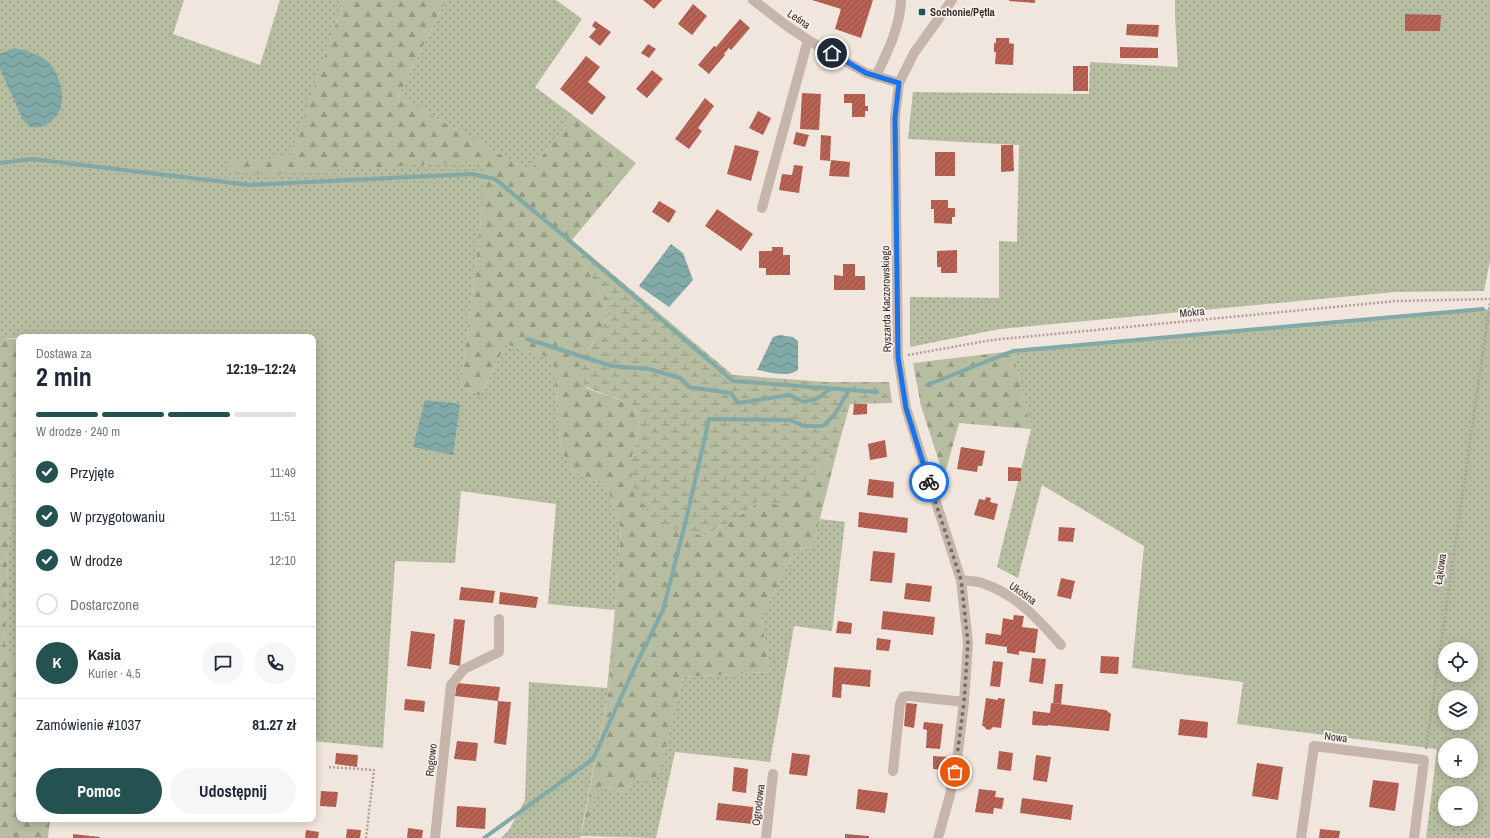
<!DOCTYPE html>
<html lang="pl">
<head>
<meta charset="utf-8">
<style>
  :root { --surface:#fff; --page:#f6f6f7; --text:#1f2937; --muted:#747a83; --line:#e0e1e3; --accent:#245250 }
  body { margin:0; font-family:"Archivo Narrow",sans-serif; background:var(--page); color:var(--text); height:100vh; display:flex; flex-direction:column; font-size:15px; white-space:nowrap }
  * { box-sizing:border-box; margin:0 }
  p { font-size:13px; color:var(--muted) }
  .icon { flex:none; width:22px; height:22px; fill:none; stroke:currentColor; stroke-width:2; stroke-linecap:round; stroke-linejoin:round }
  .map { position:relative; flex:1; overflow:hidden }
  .sheet { position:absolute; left:16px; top:334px; width:300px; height:488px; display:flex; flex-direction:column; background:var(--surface); border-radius:8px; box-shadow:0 2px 10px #0003 }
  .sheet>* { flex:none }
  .tools { position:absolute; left:1438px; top:642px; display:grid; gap:8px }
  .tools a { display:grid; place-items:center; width:40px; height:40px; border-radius:50%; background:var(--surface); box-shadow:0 2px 10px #0003; font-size:20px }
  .pin { position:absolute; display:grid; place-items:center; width:34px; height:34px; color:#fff; margin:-17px; border:2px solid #fff; border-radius:50%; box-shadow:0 1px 4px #0007 }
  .courier { position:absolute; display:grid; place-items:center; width:40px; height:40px; margin:-20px; border:3px solid #1a73e8; border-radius:50%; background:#fff; color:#222; box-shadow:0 1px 5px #0007 }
  .head em { font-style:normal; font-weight:700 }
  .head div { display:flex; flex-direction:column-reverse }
  .head { display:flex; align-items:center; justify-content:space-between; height:68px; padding:0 20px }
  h1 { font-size:26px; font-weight:700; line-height:30px }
  .bar { display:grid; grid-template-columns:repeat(4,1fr); gap:6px 4px; align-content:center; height:48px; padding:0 20px }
  .bar i { height:5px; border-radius:3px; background:var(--line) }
  .bar .current { background:var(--accent) }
  .bar p { grid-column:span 4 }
  .line { display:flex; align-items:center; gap:10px; padding:0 20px; border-top:1px solid var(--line) }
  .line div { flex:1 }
  .round { display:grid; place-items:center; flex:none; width:42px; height:42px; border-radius:21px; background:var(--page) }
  ol { padding:0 20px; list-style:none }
  li { display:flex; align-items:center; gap:12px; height:44px }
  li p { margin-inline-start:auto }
  li .icon { padding:4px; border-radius:50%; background:var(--accent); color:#fff; stroke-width:4 }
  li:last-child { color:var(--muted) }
  li i { width:22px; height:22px; border:2px solid var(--line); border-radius:50% }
  .primary-button { display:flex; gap:8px; margin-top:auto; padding:8px 20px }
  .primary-button a { flex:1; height:46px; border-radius:24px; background:var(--accent); color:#fff; font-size:16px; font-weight:700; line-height:46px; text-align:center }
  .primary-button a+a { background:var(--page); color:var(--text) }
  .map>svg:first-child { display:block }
</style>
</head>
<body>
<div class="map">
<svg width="1490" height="838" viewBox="0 0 1490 838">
  <defs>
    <pattern id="grass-dots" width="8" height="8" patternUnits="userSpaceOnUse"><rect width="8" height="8" fill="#b6bda0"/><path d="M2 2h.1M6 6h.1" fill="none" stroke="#959a83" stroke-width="1.8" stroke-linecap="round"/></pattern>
    <pattern id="forest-firs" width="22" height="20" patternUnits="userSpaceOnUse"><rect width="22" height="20" fill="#b6bda0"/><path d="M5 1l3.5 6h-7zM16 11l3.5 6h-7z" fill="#959a83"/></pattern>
    <pattern id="wetland-marsh" width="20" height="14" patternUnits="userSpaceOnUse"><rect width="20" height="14" fill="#b6bda0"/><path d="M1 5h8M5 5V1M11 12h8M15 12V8" fill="none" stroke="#959a83"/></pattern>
    <pattern id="water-waves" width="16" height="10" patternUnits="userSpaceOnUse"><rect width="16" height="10" fill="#80a9a7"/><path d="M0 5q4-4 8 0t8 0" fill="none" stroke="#6a8a88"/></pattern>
    <pattern id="building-hatch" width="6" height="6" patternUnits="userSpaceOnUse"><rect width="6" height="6" fill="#b86254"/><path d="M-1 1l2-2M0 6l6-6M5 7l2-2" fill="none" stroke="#965146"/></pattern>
  </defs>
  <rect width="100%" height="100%" fill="#f0e6de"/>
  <path fill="url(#grass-dots)" fill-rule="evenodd" d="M0,0H184L173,34L260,65L280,0H344L290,157L230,163L466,162L485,165L481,219L461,386L480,396L506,344L553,359L561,450L572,471L607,486L621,529L609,688L581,833L600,786L627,793L633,777L656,781L683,677L770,672L761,617L795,551L813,546L820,519L845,522L832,631L794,626L770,762L675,752L656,838L581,836L580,838H501L509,830L525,800L529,682L607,688L615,610L548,604L556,504L461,491L455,563L395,561L383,748L313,741V337L0,338Z
    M446,0H556L582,19L535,87L574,116L530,171L398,96Z
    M1175,0H1490V261L1484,291L1395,292L1000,329L910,347V297L999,298V241L1017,242L1019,145L908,139L913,92L1089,94L1090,62L1178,67L1175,16Z
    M1483,309L1490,310V838H1426L1437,749L1237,724L1243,682L1132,668L1144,546L1042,485L1018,578L997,567L1031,429L1013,351ZM1445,649H1471V675H1445ZM1445,697H1471V723H1445ZM1445,745H1471V771H1445ZM1445,793H1471V819H1445Z
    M19,413V662L5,650L8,550Z"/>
  <path fill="url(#forest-firs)" d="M344,0H446L398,96L530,171L574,116L636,163L572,240L610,313L589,349L586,388L631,404L639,415L638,438L629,466L703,536L736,518L760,501L781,505L810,479L838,447L813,546L795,551L761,617L770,672L683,677L656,782L633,777L627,793L600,786L581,836L609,688L621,529L607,486L572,471L561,450L553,359L506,344L480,396L461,386L481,219L484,165L466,162L269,174L226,172L229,163L290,156Z
    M0,338L19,339V413L8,550L5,650L19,662V819H50L48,838H0Z
    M1013,351L1031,429L959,423L944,477L921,406L913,363Z"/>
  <path fill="url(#wetland-marsh)" d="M572,240L733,375L826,382H889L892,403L850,404L838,447L810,479L781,506L760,501L736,518L703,536L657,525L635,491L629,466L638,438L639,415L631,404L586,387L578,369L610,313Z"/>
  <path fill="url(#water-waves)" d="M15,48C27,51 43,55 51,65C65,84 69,116 43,126C39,128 34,127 30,127L23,120L0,69V54Z
    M671,244L683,253L693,280L669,307L639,286Z
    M780,335L793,337L798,341V370C786,378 770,372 757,370L773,337Z
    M425,400L460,404L453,455L413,447Z"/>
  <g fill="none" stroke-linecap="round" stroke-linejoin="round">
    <path stroke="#80a9a7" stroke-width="4" d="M0,163L32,159L250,185L472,174L495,179L564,236L733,381L877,392
      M527,339L612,366L649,369L680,378L689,387L731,393L738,403L789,395L804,402L818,398L830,389
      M927,385L1013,351L1483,309
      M484,838L593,759L632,673L663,610L687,516L709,419L790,420L804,426H823L835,414L849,390"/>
  </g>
  <path fill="url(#building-hatch)" d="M643,0H662L654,9Z
    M812,0H873L861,38L835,29L841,9Z
    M1009,0H1035V3L1009,1Z
    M693,4L707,16L692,35L678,24Z
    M1405,14L1441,15L1440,31H1405Z
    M740,19L750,28L731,50L729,48L724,54L725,55L709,74L698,65L714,46L716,47Z
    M595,21L611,32L600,46L589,37L596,29L592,26Z
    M1127,24L1159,25L1158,37L1126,35Z
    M996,38H1009V43L1014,44L1013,65L995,64L996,52H994V43H996Z
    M648,44L656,49L649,58L641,53Z
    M1120,47L1158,48V58H1120Z
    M586,56L600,67L588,82L606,97L592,115L560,89Z
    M1073,66H1088V91H1073Z
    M652,70L663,79L647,98L636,89Z
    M802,93L821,94L819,130L800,129Z
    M844,94H865V106H868V111H865V117H852V103H844Z
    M705,98L714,106L698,128L702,131L689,149L675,139Z
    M758,111L771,118L763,135L749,128Z
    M796,132L809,135L805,147L793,144Z
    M821,135L831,136L830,161L820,160Z
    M735,145L759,151L751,181L727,174Z
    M1001,145H1013L1014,171L1001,172Z
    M935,152H955V176H935Z
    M831,160L850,162L849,177L829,176Z
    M794,165L803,166L799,193L779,190L782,174L792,175Z
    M931,200H948V208H955V217H952V224L934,223V209H931Z
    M659,201L676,211L669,223L652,212Z
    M717,209L753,234L741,251L705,226Z
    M772,247H783V255H790V275H766V268H759V251H772Z
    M957,250V273H941V267H937V251Z
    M843,264H855V276H865V290H834V275L843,276Z
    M854,404H867V414L853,415Z
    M885,440L887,457L870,460L868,444Z
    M961,447L985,451L982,466H978L977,472L957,469Z
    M1008,467L1021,468V481H1008Z
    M869,479L894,482L893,498L867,495Z
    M986,497L991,498L990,502L998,504L994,520L974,515L979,499L985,500Z
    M859,512L908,518L907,533L858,527Z
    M1059,527L1075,528L1073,542L1058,541Z
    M873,551L895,553L892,583L870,581Z
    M1061,578L1075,581L1071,599L1057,596Z
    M906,583L932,586L930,602L904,599Z
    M461,587L495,591L493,603L459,600Z
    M500,592L538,597L536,608L499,604Z
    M883,611L935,617L933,635L881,629Z
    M1014,615L1024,616L1022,627L1038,629L1035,653L1019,651V655L1007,653V647L985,644L986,633L1001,635L1003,618L1013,620Z
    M454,619L465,620L460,666L449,664Z
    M838,621L852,623L851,634L836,633Z
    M411,631L435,634L431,669L407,666Z
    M877,638L891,640L889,651L876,650Z
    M1101,656L1119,657L1118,674L1100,673Z
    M1032,658L1046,659L1043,684L1029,682Z
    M993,661L1003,662L1000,687L990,686Z
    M834,667L871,670L870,687L842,684L841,698L832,697Z
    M457,683L500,687L498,701L455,696Z
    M1055,684H1063L1061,704L1053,703Z
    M986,698L998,700V698L1005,699L1001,728L993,727L990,730L986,729L984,726H982Z
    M405,699L425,701L424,712L404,710Z
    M498,701L511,702L506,745L494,743Z
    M906,703L917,704L914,728L904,726Z
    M1051,703L1106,710L1111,714L1109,731L1048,725V726L1032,725L1033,711L1050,713Z
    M1180,719L1208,722L1207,738L1178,735Z
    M924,722L943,724L940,749L926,748L927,730L923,729Z
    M457,741L478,743L476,761L454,759Z
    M999,751L1013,753L1011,771L997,769Z
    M336,753L358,755L357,767L335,764Z
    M792,753L810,755L807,776L789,774Z
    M1036,755L1051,757L1047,782L1033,780Z
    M933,756L949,757L948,770L933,769Z
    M1257,763L1283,767L1278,800L1252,796Z
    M734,767L748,769L746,793L732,791Z
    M1373,780L1399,783L1395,811L1369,807Z
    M858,789L888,793L885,813L856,809Z
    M979,789L996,791L995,797L1004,798L1002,809L994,808L993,814L975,812Z
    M321,791L338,792L336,807L320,806Z
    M1022,798L1073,805L1071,820L1020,813Z
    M718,803L753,807L752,824L716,820Z
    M457,806L486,808L485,829L456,827Z
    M408,828L423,830L422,838H407Z
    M347,829L361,830L360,838H346Z
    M1320,829L1340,831L1339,838H1319Z
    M306,830L319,832L318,838H305Z
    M73,834L100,837L99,838H73Z
    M845,834L869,836V838H845Z"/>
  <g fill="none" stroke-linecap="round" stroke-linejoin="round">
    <path stroke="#b29f96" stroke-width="2.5" stroke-dasharray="2 2" stroke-linecap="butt" d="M908,355L992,340L1396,301L1490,299
      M1426,749L1490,303
      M329,767L374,770L366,838"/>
    <path stroke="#c6b5ab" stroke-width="10" d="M753,0L787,26L808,40L866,73L899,83
      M876,76C888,51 900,27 901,0
      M762,208L808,40
      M961,580C968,581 976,581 982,583C1016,594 1038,619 1061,645
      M893,771L900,704L903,697L909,696L964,702
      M435,838L451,685L464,669L499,652V619
      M766,838L773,774
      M938,838L950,795L957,760L964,702L968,643L961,580L906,408L898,357L895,118L899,83L914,53L952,0
      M1301,838L1314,746L1424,760L1414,838"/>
  </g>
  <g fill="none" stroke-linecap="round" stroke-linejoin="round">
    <path stroke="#766d69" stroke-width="4" stroke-dasharray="0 7.2" d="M929,482L961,580L968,643L964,702L955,772"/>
    <path stroke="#1a73e8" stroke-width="5" d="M832,53L866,73L899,83L895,118L898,357L906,408L929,482"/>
  </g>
  <rect fill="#245250" stroke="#f8f0ea" stroke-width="1.5" x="918" y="8" width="8" height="8" rx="2"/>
  <g text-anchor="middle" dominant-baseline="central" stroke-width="3.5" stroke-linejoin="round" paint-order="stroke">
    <g font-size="11" font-weight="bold" fill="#352c2a" stroke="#f8f0ea" text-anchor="start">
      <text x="930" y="12">Sochonie/Pętla</text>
    </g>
    <g font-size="11" fill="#352c2a" stroke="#f8f0ea">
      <text transform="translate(799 19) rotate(34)">Leśna</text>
      <text transform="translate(886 299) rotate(-91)">Ryszarda Kaczorowskiego</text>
      <text transform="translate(1192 312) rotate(-6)">Mokra</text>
      <text transform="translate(1440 569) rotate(-82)">Łąkowa</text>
      <text transform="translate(1023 593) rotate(35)">Ukośna</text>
      <text transform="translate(1336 737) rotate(7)">Nowa</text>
      <text transform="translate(431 760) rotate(-84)">Rogowo</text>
      <text transform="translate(758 805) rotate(-83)">Ogrodowa</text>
    </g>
  </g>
</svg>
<div class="tools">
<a><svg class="icon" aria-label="locate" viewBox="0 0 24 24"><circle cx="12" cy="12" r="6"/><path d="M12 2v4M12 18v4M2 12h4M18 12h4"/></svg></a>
<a><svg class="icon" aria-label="layers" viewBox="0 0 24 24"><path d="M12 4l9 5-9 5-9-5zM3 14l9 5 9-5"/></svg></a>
<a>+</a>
<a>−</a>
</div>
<div class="pin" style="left:955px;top:772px;background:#ea580c"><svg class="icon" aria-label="bag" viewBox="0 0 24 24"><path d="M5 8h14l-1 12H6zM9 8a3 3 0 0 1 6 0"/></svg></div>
<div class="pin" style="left:832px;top:53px;background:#1f2937"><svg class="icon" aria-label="home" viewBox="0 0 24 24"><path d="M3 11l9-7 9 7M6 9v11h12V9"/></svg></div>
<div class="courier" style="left:929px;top:482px"><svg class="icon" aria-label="bike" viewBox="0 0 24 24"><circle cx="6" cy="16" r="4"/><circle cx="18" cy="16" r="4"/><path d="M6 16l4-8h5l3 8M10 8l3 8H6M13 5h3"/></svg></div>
<section class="sheet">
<div class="head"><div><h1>2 min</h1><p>Dostawa za</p></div><em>12:19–12:24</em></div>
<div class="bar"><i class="current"></i><i class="current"></i><i class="current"></i><i></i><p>W drodze · 240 m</p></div>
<ol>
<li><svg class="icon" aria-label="check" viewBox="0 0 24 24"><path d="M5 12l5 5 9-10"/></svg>Przyjęte<p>11:49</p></li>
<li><svg class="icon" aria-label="check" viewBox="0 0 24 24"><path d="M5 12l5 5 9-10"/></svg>W przygotowaniu<p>11:51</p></li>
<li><svg class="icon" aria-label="check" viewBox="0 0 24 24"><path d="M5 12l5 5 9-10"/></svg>W drodze<p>12:10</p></li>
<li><i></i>Dostarczone</li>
</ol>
<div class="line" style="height:72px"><b class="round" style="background:var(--accent);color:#fff">K</b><div><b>Kasia</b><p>Kurier · 4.5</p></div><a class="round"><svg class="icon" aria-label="chat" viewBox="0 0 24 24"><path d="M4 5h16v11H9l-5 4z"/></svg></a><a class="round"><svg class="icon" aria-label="phone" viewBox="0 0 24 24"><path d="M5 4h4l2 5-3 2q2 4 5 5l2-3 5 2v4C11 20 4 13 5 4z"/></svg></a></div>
<div class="line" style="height:52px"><div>Zamówienie #1037</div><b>81.27 zł</b></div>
<div class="primary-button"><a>Pomoc</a><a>Udostępnij</a></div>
</section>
</div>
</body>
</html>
